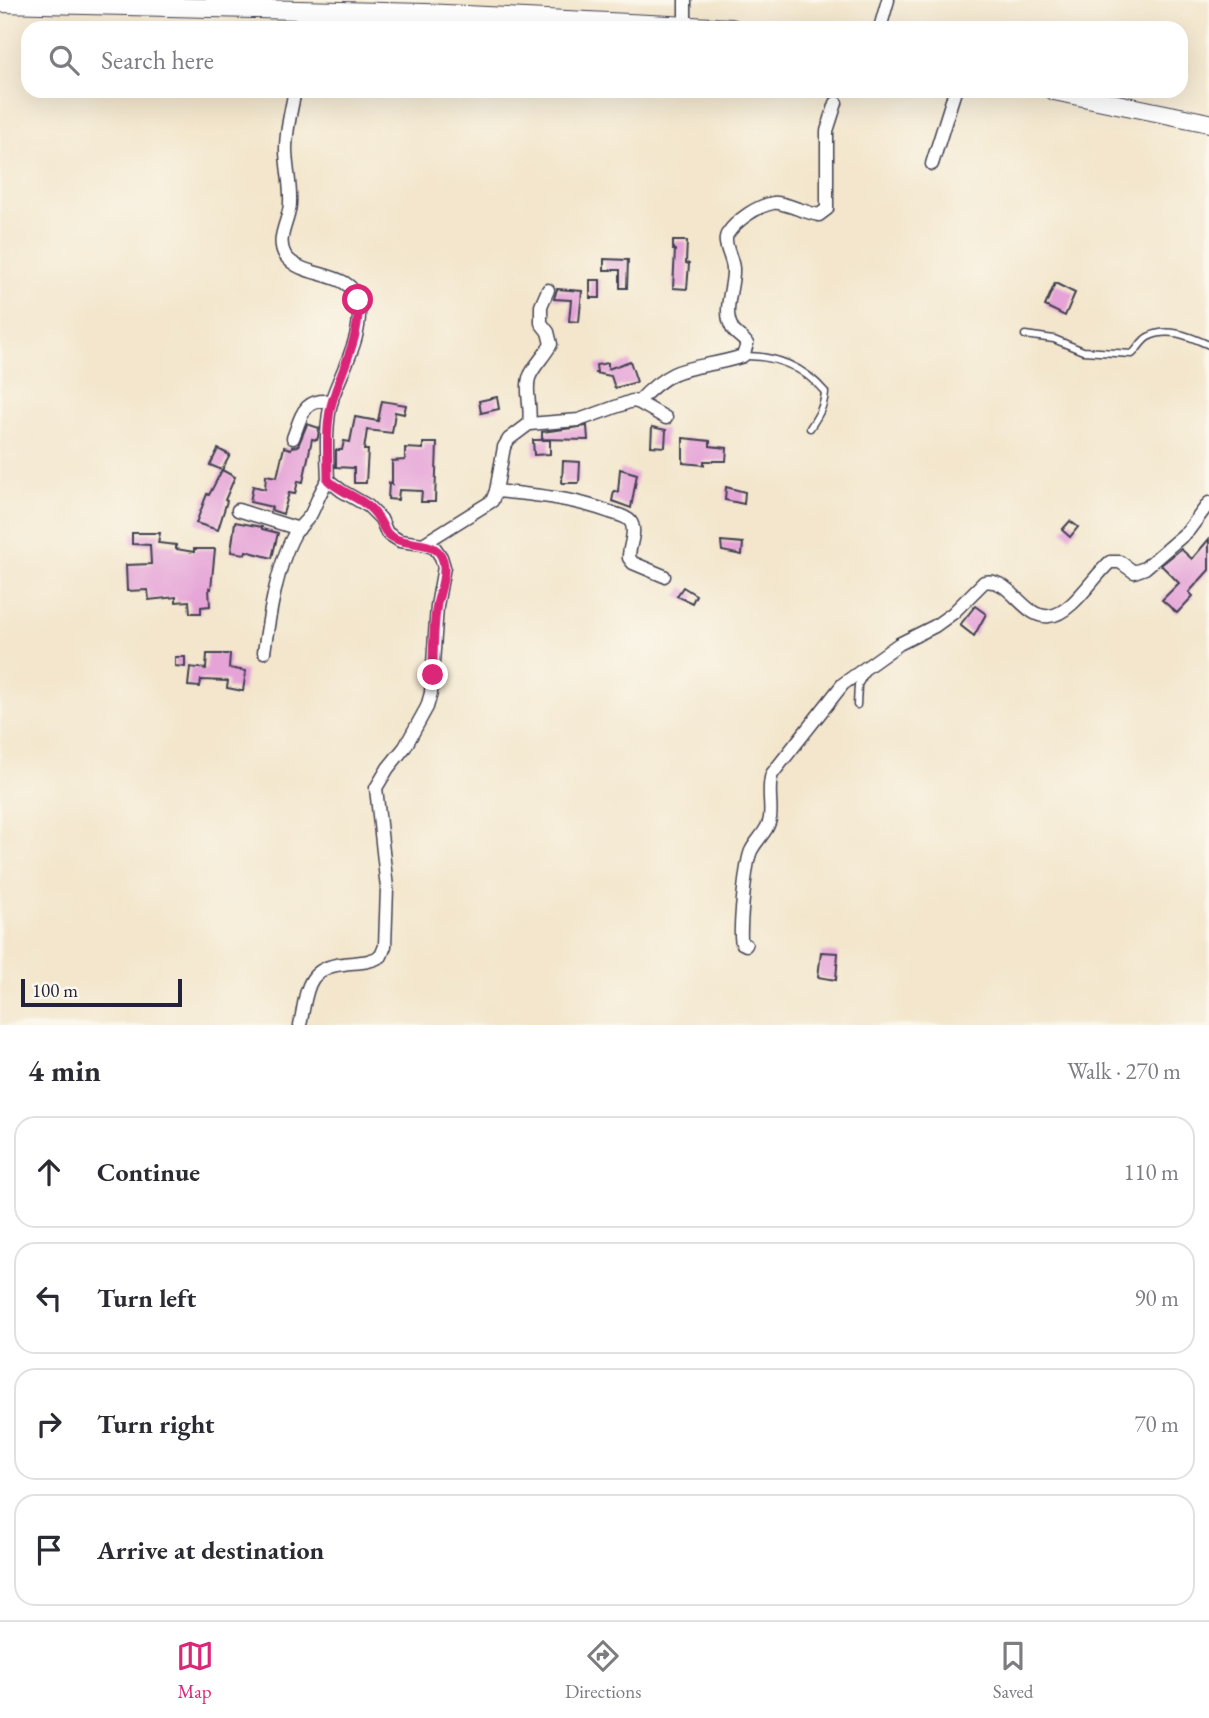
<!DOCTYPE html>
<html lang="en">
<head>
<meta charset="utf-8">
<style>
  body { margin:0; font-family:"EB Garamond",serif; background:#f7f7f7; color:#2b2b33 }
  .scale { position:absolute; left:21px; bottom:18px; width:161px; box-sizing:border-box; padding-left:7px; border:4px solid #22223b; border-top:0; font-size:19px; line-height:24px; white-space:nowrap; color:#22223b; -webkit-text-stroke:5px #fbf7ec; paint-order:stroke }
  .stop { position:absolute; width:21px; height:21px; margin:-16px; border:5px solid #db2777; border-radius:50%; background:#fff }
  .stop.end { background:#db2777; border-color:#fff; box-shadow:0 2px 7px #0008 }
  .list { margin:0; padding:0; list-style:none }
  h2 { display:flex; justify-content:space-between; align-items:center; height:91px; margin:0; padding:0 28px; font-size:30px }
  h2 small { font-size:23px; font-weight:400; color:#7c7c81 }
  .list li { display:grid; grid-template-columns:46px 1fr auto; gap:21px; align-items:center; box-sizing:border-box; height:112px; margin:0 14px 14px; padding:0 14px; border:2px solid #e1e1e2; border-radius:21px }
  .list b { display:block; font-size:26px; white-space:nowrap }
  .list em { font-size:23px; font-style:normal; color:#7c7c81 }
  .icon { flex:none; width:38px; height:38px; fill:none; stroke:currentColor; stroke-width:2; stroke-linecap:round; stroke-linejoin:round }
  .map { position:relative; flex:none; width:1209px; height:1025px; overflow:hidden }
  .search { position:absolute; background:#fff; box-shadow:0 7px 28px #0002; left:21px; right:21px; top:21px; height:77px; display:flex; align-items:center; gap:18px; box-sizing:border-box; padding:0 24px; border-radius:21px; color:#7c7c81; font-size:26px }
  .sheet { height:595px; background:#fff }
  nav { display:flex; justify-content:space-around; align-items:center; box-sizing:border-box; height:98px; border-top:2px solid #e1e1e2; background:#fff; font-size:19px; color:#7c7c81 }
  nav a { display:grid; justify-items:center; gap:4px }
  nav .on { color:#db2777 }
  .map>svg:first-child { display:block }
</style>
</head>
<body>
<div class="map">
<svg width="1209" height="1025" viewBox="0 0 1209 1025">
  <rect width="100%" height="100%" fill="#fbf7ec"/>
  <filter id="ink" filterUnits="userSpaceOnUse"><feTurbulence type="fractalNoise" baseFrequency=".0143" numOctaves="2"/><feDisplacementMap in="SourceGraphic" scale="14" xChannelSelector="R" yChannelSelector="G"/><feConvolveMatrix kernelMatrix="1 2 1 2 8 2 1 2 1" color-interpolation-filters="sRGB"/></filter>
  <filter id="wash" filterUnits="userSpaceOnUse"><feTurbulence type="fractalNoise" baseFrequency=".00686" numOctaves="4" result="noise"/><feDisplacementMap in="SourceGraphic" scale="28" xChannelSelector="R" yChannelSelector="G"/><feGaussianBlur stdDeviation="1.57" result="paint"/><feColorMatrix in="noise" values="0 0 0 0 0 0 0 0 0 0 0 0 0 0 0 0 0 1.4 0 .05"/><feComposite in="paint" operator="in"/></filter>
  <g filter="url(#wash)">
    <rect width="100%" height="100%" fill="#f3e6cc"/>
    <g id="blocks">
      <g fill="#e5a3d7">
        <polygon points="673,241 687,241 686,263 689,264 687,289 673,288 675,250 673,250"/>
        <polygon points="604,259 628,260 627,288 620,288 620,270 604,270"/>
        <rect x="590" y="280" width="10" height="18"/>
        <polygon points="1055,283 1075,293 1065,316 1045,306"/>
        <polygon points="557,289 582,291 579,322 569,321 571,300 554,299"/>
        <polygon points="630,361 637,382 615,388 611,376 595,373 597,373 596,365 608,363 608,369"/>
        <polygon points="497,397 499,409 481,413 479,401"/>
        <polygon points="382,401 406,405 404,414 395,412 392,433 367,430 364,450 368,450 366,483 354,483 354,468 336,467 336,450 342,450 344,441 350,442 355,417 378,421"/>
        <polygon points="307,424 319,428 318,437 317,440 312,439 303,482 298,481 295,494 289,493 283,514 271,510 272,507 250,502 253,486 265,489 266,475 277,477 284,447 291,449 292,447 298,446"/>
        <polygon points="587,426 588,440 542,439 542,432"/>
        <polygon points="652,427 666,430 665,447 651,446"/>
        <polygon points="683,438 710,441 710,446 727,448 726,461 704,461 704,465 683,463"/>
        <polygon points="533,440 550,440 550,454 534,455"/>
        <polygon points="423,443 437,443 435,502 421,502 422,491 399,490 398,500 388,499 389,483 392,484 392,461 405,460 405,448 423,449"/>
        <polygon points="218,449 230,455 222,470 210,465"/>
        <polygon points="563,461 580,462 579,483 562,483"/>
        <polygon points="620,469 637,474 631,508 612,501 614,491 618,492"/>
        <polygon points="222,470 235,477 225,500 227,501 218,530 196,523 207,494 209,495"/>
        <polygon points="726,487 745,492 744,504 725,500"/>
        <polygon points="1070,521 1078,527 1070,537 1062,530"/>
        <polygon points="235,522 262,527 262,529 278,533 272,558 246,551 245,554 231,552"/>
        <polygon points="132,533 160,533 158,543 176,545 176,549 194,552 194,549 215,549 211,589 209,588 210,606 201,607 201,613 190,613 189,601 176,602 176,597 149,600 148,590 127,591 126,565 151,564 150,545 132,544"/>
        <polygon points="1209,539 1209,570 1189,592 1193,596 1177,613 1162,600 1179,583 1161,565 1181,549 1192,559"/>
        <polygon points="721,541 743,543 742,555 722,551"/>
        <polygon points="683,587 696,595 692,603 677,596"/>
        <polygon points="975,606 986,614 974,636 960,625"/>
        <polygon points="207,654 230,654 229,668 246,671 243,691 227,688 228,681 201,680 200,687 188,686 190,667 206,669"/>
        <polygon points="175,657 185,657 185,667 175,666"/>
        <polygon points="821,952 838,953 836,980 818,977"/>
      </g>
    </g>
  </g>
  <g filter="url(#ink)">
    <use href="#blocks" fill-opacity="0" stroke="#413f51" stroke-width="2"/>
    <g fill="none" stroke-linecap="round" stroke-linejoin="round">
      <g stroke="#413f51" stroke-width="9">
        <g id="lane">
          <path d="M 1025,335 L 1054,339 L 1083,351 L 1132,354 C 1138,349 1141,341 1148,337 C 1168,326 1191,337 1209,345"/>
          <path d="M 743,356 C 775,355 804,367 825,392 C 824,407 818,416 810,428"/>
          <polyline points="857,705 858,685 865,673"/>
        </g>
      </g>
      <g stroke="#413f51" stroke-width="15">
        <g id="street">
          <polyline points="685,26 685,0"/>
          <polyline points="312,28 317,11"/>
          <polyline points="880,28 888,0"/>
          <path d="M 295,91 C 291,110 286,130 286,149 C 286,167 291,185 290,203 C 290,220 275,238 285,255 C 301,280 353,269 358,302 C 364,336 342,369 332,399 C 325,424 327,454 328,480 L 342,491 L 368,506 L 381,519 L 387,533 L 400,541 L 423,544 L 435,548 L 441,557 L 444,567 L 437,606 L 431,693 L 427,707 L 405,747 L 388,768 L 376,788 L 387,888 L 385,946 L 381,956 C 369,963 357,962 343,964 C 304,968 307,994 300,1025"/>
          <polyline points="932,164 955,91"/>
          <path d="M 638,402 C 678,359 694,372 743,356 L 747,344 C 743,337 735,335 732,328 C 722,310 734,288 733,269 C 733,258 721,242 728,233 C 737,220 757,206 773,203 C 781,201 806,213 819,215 L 827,209 L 827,131 L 836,103"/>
          <path d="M 529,424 C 532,409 525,391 529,378 C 533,366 545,356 551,344 L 548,332 L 541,323 L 541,306 L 548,290"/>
          <path d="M 293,438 C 302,415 303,398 332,401"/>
          <path d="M 496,491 C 536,495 572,498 610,512 C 615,514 626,516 630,521 C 638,530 628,548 629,558 L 633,563 L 664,576"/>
          <polyline points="238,510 299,529"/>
          <polyline points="423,544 492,501 496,491 504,447 509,439 529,424 579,420 632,401 638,402 666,418"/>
          <path d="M 264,652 C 269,617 277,566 294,535 C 298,527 306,522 311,514 C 317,502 320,491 328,480"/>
          <path d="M 746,945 L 742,943 C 738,935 746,861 751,851 C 756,840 769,830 770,818 C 772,803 767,789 772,774 L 843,684 L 899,644 L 935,626 L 953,613 L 984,582 C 1010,576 1023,619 1049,616 C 1071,615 1094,576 1110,562 L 1120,562 L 1134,572 L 1145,568 L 1188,531 L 1209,503"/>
        </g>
      </g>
      <g stroke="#413f51" stroke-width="20">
        <g id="secondary">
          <polyline points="0,3 425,13 732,28"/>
          <polyline points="1054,91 1209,123"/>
        </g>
      </g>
      <use href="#lane" stroke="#fff" stroke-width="6"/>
      <use href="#street" stroke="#fff" stroke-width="12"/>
      <use href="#secondary" stroke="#fff" stroke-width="18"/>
    </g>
  </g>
  <g fill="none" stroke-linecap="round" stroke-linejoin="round" filter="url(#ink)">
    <path stroke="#db2777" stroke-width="9" d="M 358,300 C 361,336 343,366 333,399 C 325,423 328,454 328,480 C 340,492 357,496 369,507 C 380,516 381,526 387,533 C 404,551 441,534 444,566 C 445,579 440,592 437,604 C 433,627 433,652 433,675"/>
  </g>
</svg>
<div class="scale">100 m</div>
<div class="stop" style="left:358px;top:300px"></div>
<div class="stop end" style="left:433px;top:675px"></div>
<div class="search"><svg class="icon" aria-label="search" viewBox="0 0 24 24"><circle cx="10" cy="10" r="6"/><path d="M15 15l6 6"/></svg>Search here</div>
</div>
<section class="sheet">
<h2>4 min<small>Walk · 270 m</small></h2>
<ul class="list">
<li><svg class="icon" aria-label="ahead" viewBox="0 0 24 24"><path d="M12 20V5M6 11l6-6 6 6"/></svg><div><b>Continue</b></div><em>110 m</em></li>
<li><svg class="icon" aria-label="left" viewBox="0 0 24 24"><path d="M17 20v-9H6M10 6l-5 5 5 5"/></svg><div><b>Turn left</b></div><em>90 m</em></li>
<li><svg class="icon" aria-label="right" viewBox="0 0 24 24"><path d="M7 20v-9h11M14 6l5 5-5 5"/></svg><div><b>Turn right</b></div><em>70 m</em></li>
<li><svg class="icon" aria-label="arrive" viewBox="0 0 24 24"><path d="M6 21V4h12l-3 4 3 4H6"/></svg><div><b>Arrive at destination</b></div></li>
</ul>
</section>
<nav>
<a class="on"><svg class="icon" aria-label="map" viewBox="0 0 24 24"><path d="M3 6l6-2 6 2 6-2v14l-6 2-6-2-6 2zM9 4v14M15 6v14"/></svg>Map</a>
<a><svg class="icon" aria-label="directions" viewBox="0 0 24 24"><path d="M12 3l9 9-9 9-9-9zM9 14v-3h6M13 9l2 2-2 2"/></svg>Directions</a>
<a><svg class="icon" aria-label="saved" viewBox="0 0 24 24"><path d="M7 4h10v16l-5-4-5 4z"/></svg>Saved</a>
</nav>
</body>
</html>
